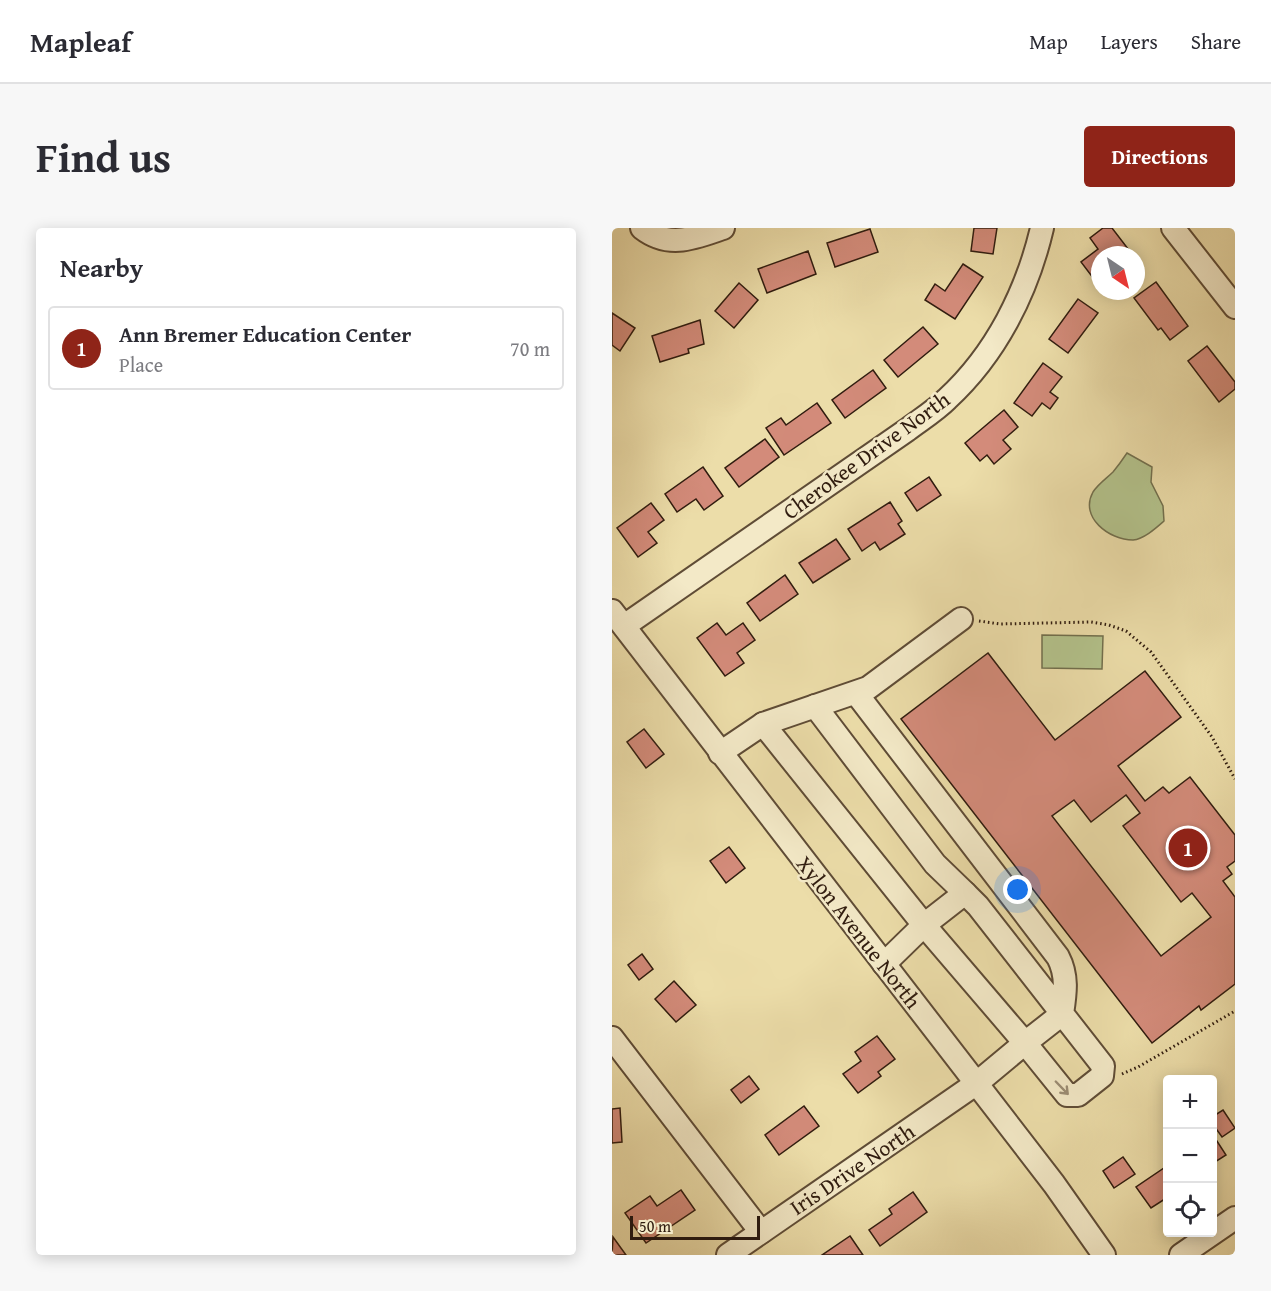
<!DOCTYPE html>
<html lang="en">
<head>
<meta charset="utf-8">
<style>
  body { margin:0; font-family:"Gentium Book Plus",serif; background:#f7f7f7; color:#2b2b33 }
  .controls { position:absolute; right:18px; bottom:18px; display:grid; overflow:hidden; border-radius:6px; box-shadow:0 3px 15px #0003 }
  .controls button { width:54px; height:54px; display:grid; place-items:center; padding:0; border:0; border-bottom:2px solid #e1e1e2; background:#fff; color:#2b2b33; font:30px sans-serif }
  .compass { position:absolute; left:479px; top:18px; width:54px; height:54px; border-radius:50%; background:#fff; box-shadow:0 3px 15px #0003; rotate:145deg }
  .scale { position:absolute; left:18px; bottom:15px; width:130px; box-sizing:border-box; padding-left:6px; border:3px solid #301c0f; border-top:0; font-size:16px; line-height:21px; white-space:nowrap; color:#301c0f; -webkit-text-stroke:4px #f3e9c7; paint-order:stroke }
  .you { position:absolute; left:406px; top:662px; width:21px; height:21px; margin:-15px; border:4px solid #fff; border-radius:50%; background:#1a73e8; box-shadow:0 0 0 9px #1a73e833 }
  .badge { display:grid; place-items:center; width:39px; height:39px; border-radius:50%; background:#8f2418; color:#fff; font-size:20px; font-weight:700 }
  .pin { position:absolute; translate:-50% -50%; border:3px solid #fff; box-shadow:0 2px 6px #0006 }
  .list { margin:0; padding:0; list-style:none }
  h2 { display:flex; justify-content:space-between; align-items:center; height:78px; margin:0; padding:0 24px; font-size:26px }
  h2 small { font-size:20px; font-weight:400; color:#7c7c81 }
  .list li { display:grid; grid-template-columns:39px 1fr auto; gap:18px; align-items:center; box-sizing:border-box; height:84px; margin:0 12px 12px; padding:0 12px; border:2px solid #e1e1e2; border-radius:6px }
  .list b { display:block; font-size:22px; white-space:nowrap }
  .list p { margin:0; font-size:20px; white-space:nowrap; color:#7c7c81 }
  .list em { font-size:20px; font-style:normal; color:#7c7c81 }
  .icon { flex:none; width:33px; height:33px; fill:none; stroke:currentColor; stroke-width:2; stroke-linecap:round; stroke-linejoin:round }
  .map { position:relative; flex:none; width:623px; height:1027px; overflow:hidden; border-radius:6px }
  header { display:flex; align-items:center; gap:36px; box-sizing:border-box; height:84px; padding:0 30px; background:#fff; border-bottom:2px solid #e1e1e2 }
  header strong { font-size:28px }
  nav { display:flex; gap:33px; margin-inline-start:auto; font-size:21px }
  .intro { display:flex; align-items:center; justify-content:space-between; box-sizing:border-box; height:144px; padding:0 36px }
  h1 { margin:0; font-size:42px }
  .button { padding:15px 27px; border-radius:6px; background:#8f2418; color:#fff; font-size:21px; font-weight:700 }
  main { display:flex; gap:36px; padding:0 36px }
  aside { flex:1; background:#fff; border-radius:6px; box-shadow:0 3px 15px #0003 }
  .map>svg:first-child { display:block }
</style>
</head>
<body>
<header>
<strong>Mapleaf</strong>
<nav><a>Map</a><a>Layers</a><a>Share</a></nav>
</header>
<div class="intro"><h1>Find us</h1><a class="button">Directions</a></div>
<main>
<aside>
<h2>Nearby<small></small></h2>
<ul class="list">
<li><span class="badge">1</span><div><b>Ann Bremer Education Center</b><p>Place</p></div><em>70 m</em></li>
</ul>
</aside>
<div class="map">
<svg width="623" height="1027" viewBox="0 0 623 1027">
  <rect width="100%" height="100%" fill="#ecdda9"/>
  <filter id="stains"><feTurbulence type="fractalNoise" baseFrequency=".00333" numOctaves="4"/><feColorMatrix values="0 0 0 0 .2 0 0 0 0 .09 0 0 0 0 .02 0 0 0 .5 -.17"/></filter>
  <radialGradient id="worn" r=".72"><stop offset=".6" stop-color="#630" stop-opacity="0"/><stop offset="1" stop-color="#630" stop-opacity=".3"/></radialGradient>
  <g fill="#b3c28b" stroke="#726f4d" stroke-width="1.5">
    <path d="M 515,225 L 540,239 L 539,254 L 551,278 L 552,293 C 544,300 532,311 521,312 C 497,312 467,289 481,264 C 486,256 495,250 501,244 C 506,238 511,231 515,225 Z"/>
    <polygon points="430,407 491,408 490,441 430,440"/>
  </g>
  <g fill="#d38b7a" stroke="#301c0f" stroke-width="1.5" fill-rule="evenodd">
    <polygon points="362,0 385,0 381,26 359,23"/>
    <polygon points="491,0 500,0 520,26 488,27 488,59 469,34 486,21 478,10"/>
    <polygon points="258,1 266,24 223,39 215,15"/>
    <polygon points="196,23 204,46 155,65 146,41"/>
    <polygon points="351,36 371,49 343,91 313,72 323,56 333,63"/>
    <polygon points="544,54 576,98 558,112 549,100 546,102 522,70"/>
    <polygon points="127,55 146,72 122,100 103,83"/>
    <polygon points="466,71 486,85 456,125 437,111"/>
    <polygon points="0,85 23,100 8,123 0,117"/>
    <polygon points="88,92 92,116 76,121 77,125 48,134 40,108"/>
    <polygon points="311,99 326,116 286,149 272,132"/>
    <polygon points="595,118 623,154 623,161 607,174 576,133"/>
    <polygon points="431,135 450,149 438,164 446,170 438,181 430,175 420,188 402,175"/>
    <polygon points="261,142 274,160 233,190 220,172"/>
    <polygon points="205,175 219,195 172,227 154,200 169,190 174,197"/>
    <polygon points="392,182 406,199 391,212 399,221 382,236 375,227 368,233 353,215"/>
    <polygon points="153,211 167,229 127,259 113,240"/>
    <polygon points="91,239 111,268 92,282 84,271 65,284 53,266"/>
    <polygon points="317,249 329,267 305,283 293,265"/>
    <polygon points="278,274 290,293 286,296 293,306 268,322 263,314 250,323 236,301"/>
    <polygon points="39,275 52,292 36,304 45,315 26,329 5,300"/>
    <polygon points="224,311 238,331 201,355 187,335"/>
    <polygon points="173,347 186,366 148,393 135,375"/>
    <polygon points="105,395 114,407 131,395 143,412 125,425 132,435 113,448 85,410"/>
    <path d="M 376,425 L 443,512 L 533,443 L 569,489 L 506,538 L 533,573 L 551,559 L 557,565 L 578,549 L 623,607 L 623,633 L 615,639 L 620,646 L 611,653 L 623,669 L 623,756 L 589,782 L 587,778 L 540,815 L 289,491 ZM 514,567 L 528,585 L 511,598 L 569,674 L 580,665 L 599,689 L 549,728 L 440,588 L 462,572 L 479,594 Z"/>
    <polygon points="32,501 52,526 34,540 15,514"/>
    <polygon points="117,619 133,640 114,655 98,633"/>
    <polygon points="30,726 41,741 27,752 16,737"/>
    <polygon points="62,753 84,777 64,794 43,771"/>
    <polygon points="265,808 283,831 266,844 269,848 246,865 231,846 249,833 243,824"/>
    <polygon points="137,848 147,861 129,875 119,862"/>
    <polygon points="192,878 207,898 167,927 153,907"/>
    <polygon points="8,880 10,914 0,915 0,881"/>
    <polygon points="611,882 623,900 610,909 600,895 600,889"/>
    <polygon points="601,907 614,927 600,936 600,908"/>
    <polygon points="511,929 523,946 502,960 491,943"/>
    <polygon points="552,940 556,945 556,969 539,980 524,959"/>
    <polygon points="69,962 83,982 34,1015 13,985 38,968 45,978"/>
    <polygon points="301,964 315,984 268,1018 257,1002 280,986 277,981"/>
    <polygon points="238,1008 251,1027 210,1027"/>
    <polygon points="1,1009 14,1027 0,1027"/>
  </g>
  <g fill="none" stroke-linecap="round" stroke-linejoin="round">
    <g stroke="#5f4c36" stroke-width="26">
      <g id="minor">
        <path d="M 30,0 C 57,21 82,10 111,0"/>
        <polyline points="561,0 623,79"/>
        <polyline points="0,383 442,956 492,1027"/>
        <path d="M 12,398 L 295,202 C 308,192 323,183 335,171 C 384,126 415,64 430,0"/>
        <polyline points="203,478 323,636 353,665"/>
        <polyline points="151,496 256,460 349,391"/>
        <polyline points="108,525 151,496 312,697 272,736"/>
        <polyline points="0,810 149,1004"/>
        <path d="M 116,1027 L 365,855 L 413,815 L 312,697 L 353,665 L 366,678 L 491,838 L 490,848 L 466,867 L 455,867 L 413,815 L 450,786 C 453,766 456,748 446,729 L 244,465"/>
        <polyline points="569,1027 623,990"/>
      </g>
    </g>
    <g stroke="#301c0f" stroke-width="3" stroke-dasharray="1.5 3" stroke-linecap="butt">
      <polyline points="367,393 388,396 479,394 497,397 514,403 539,424 600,509 623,551"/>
      <polyline points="510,846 526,839 623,783"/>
    </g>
    <use href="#minor" stroke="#f3e9c7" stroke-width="22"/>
  </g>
  <defs><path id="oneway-shaft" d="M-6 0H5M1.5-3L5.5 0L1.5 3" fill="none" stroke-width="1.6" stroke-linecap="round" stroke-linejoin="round" transform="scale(1.5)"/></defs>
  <use stroke="#9b8d74" href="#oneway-shaft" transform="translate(450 860) rotate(46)"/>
  <g text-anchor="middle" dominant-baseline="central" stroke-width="5" stroke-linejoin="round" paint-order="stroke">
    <g font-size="22" fill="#301c0f" stroke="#f3e9c7">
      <text transform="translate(254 227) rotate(-36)">Cherokee Drive North</text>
      <text transform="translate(247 704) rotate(52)">Xylon Avenue North</text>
      <text transform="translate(240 941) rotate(-34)">Iris Drive North</text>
    </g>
  </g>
  <rect width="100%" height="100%" filter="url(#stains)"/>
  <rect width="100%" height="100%" fill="url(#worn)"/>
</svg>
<div class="controls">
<button>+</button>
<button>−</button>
<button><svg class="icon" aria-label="locate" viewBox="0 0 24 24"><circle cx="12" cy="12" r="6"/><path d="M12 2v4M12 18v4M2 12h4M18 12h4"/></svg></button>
</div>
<svg class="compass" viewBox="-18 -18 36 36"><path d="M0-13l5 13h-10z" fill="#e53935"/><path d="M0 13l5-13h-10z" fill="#7c7c81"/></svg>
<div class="scale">50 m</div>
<div class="you"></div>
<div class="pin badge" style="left:576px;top:620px">1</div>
</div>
</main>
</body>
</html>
